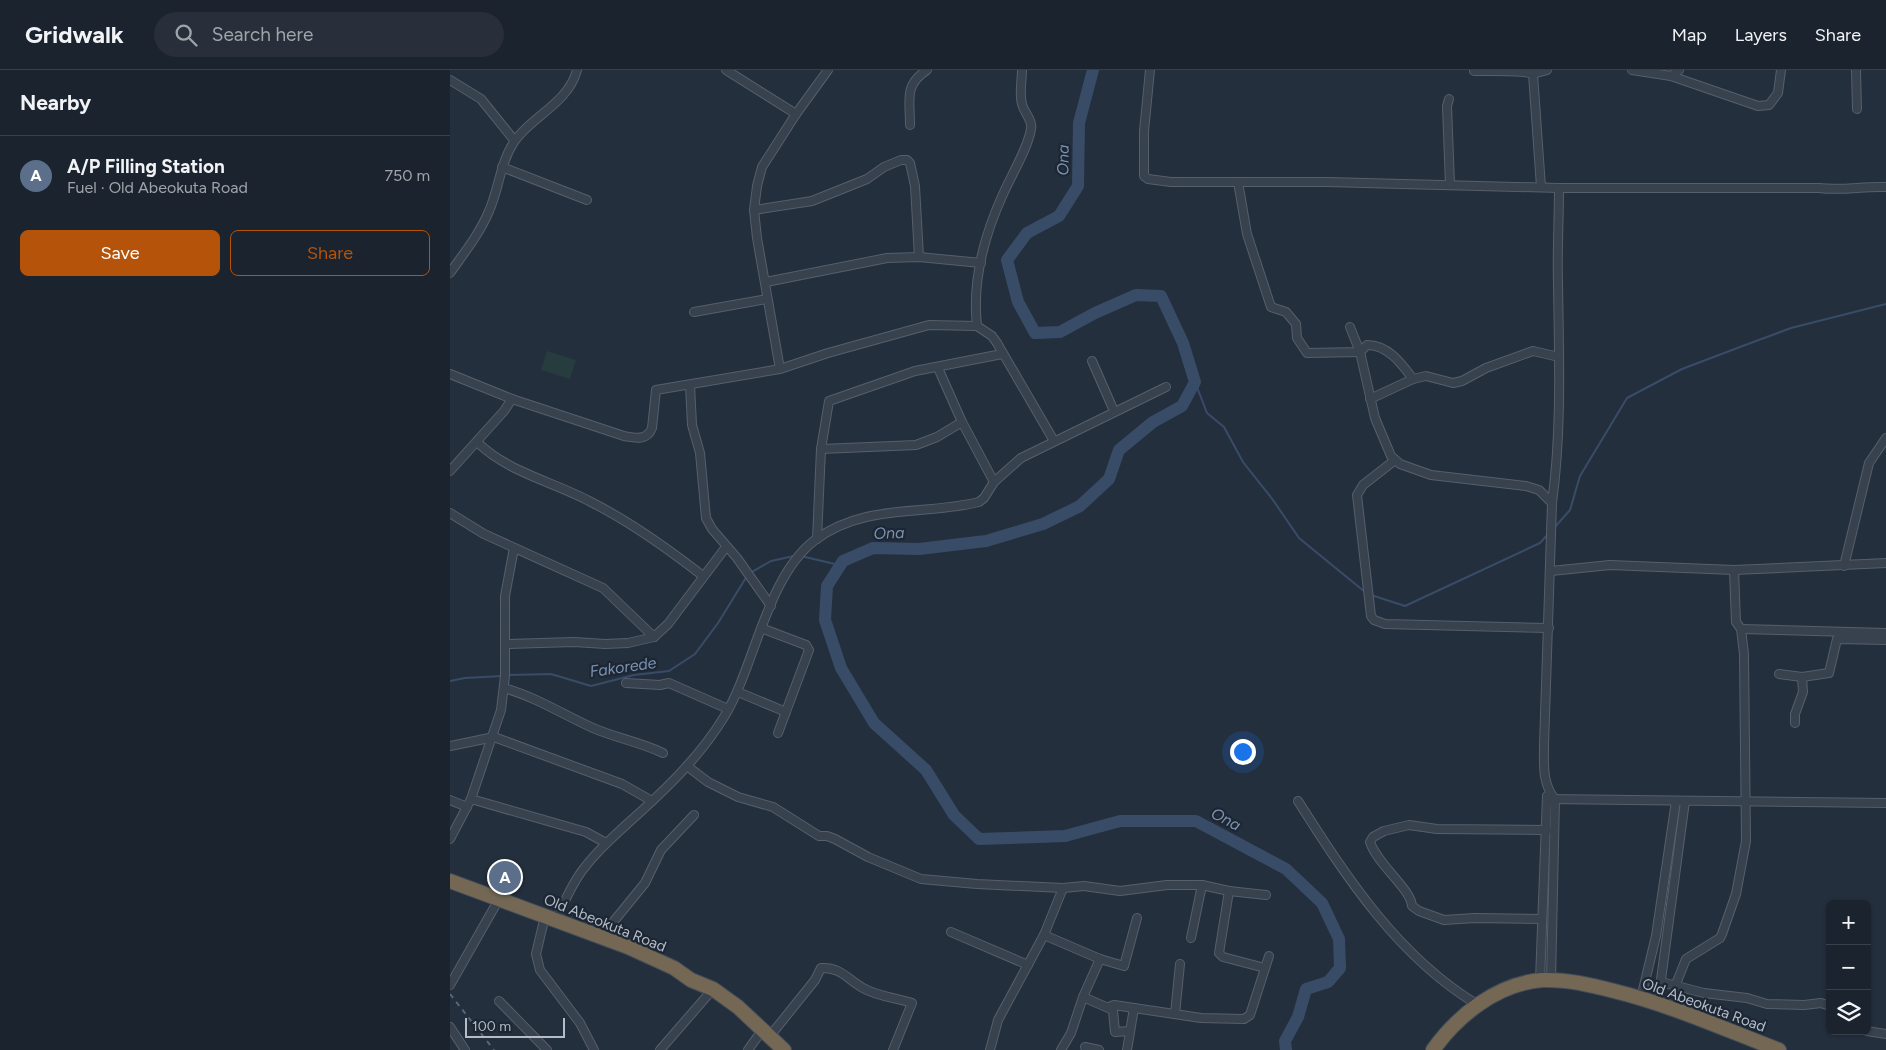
<!DOCTYPE html>
<html lang="en">
<head>
<meta charset="utf-8">
<style>
  body { margin:0; font-family:Figtree,sans-serif; background:#282f3a; color:#f1f3f6 }
  .controls { position:absolute; right:15px; bottom:15px; display:grid; overflow:hidden; border-radius:8px; box-shadow:0 1px 4px #0004 }
  .controls button { width:45px; height:45px; display:grid; place-items:center; padding:0; border:0; border-bottom:1px solid #39404a; background:#1b232e; color:#f1f3f6; font:25px sans-serif }
  .scale { position:absolute; left:15px; bottom:12px; width:100px; box-sizing:border-box; padding-left:5px; border:2px solid #b4bcc9; border-top:0; font-size:14px; line-height:18px; white-space:nowrap; color:#b4bcc9; -webkit-text-stroke:4px #1d2633; paint-order:stroke }
  .you { position:absolute; left:792px; top:681px; width:18px; height:18px; margin:-12px; border:4px solid #fff; border-radius:50%; background:#1a73e8; box-shadow:0 0 0 8px #1a73e833 }
  .badge { display:grid; place-items:center; width:32px; height:32px; border-radius:50%; background:#b45309; color:#fff; font-size:16px; font-weight:700 }
  .pin { position:absolute; translate:-50% -50%; border:2px solid #fff; box-shadow:0 1px 5px #0006 }
  .list { margin:0; padding:0; list-style:none }
  h2 { display:flex; justify-content:space-between; align-items:center; height:65px; margin:0; padding:0 20px; font-size:21px }
  h2 small { font-size:16px; font-weight:400; color:#a0a4aa }
  .list li { display:grid; grid-template-columns:32px 1fr auto; gap:15px; align-items:center; box-sizing:border-box; height:80px; padding:0 20px; border-top:1px solid #39404a }
  .list b { display:block; font-size:19px; white-space:nowrap }
  .list p { margin:0; font-size:16px; white-space:nowrap; color:#a0a4aa }
  .list em { font-size:16px; font-style:normal; color:#a0a4aa }
  .actions { display:flex; gap:10px; padding:15px 20px }
  .actions a { flex:1; padding:11px 0; border:1px solid #b45309; border-radius:8px; text-align:center; font-size:18px; color:#b45309 }
  .actions .main { background:#b45309; color:#fff }
  .icon { flex:none; width:28px; height:28px; fill:none; stroke:currentColor; stroke-width:2; stroke-linecap:round; stroke-linejoin:round }
  .map { position:relative; flex:none; width:1436px; height:980px; overflow:hidden }
  header { display:flex; align-items:center; gap:30px; box-sizing:border-box; height:70px; padding:0 25px; background:#1b232e; border-bottom:1px solid #39404a }
  header strong { font-size:24px }
  nav { display:flex; gap:28px; margin-inline-start:auto; font-size:18px }
  .search { width:350px; height:45px; background:#282f3a; display:flex; align-items:center; gap:12px; box-sizing:border-box; padding:0 18px; border-radius:28px; color:#a0a4aa; font-size:19px }
  main { display:flex }
  aside { flex:1; background:#1b232e }
  .map>svg:first-child { display:block }
</style>
</head>
<body>
<header>
<strong>Gridwalk</strong>
<div class="search"><svg class="icon" aria-label="search" viewBox="0 0 24 24"><circle cx="10" cy="10" r="6"/><path d="M15 15l6 6"/></svg>Search here</div>
<nav><a>Map</a><a>Layers</a><a>Share</a></nav>
</header>
<main>
<aside>
<h2>Nearby<small></small></h2>
<ul class="list">
<li><span class="badge" style="background:#5c6f8a">A</span><div><b>A/P Filling Station</b><p>Fuel · Old Abeokuta Road</p></div><em>750 m</em></li>
</ul>
<div class="actions"><a class="main">Save</a><a>Share</a></div>
</aside>
<div class="map">
<svg width="1436" height="980" viewBox="0 0 1436 980">
  <rect width="100%" height="100%" fill="#242f3e"/>
  <polygon fill="#263c3f" points="97,281 126,290 120,309 91,300"/>
  <g fill="none" stroke-linecap="round" stroke-linejoin="round">
    <g stroke="#394c67" stroke-width="2">
      <polyline points="745,312 757,343 774,357 793,392 823,430 849,468 915,522"/>
      <polyline points="1104,458 1120,440 1130,406 1177,328 1232,299 1290,277 1341,258 1436,234"/>
      <polyline points="351,486 389,495"/>
      <polyline points="300,503 321,491 344,486"/>
      <polyline points="921,525 955,536 1090,473 1099,463"/>
      <polyline points="57,605 101,604 141,616 184,605 219,601 245,584 268,553 297,506"/>
      <polyline points="0,611 15,608 52,606"/>
    </g>
    <polyline stroke="#394c67" stroke-width="12" points="643,0 629,53 628,116 609,146 577,163 557,190 568,232 585,263 610,262 645,243 686,225 711,226 733,273 745,312 732,336 703,352 669,380 659,409 630,436 593,454 536,471 469,479 423,478 393,491 377,516 375,550 391,598 424,653 476,700 504,745 529,769 615,766 670,751 746,751 836,799 872,833 889,869 890,898 878,912 856,919 848,947 835,971 836,980"/>
    <g stroke="#565f6c" stroke-width="10">
      <g id="street">
        <polyline points="276,0 346,44"/>
        <path d="M 700,0 L 694,61 L 694,106 L 698,109 L 721,112 L 877,112 L 1109,118 L 1369,118 C 1392,121 1413,116 1436,117"/>
        <polyline points="1182,0 1221,6 1308,36 1319,35 1328,23 1331,0"/>
        <polyline points="1406,0 1407,39"/>
        <path d="M 1024,1 C 1037,1 1074,0 1083,4 L 1097,0"/>
        <polyline points="1083,4 1091,117"/>
        <polyline points="1221,6 1229,0"/>
        <polyline points="0,10 31,29 64,70"/>
        <polyline points="999,29 997,36 1000,115"/>
        <path d="M 460,55 C 460,29 454,15 477,0"/>
        <polyline points="52,97 137,130"/>
        <path d="M 788,112 L 797,164 L 821,237 L 836,242 L 846,254 L 847,268 L 857,283 L 910,282 L 917,275 C 938,275 951,293 963,309"/>
        <polyline points="304,140 362,131 417,109 434,97 451,90 457,90 460,93 465,116 469,187"/>
        <path d="M 0,203 C 14,183 30,163 39,141 C 49,119 50,93 64,72 C 80,47 118,34 127,0"/>
        <polyline points="316,212 437,188 469,187 531,193"/>
        <polyline points="244,242 317,229"/>
        <path d="M 527,256 C 522,211 535,163 554,122 C 562,104 578,78 581,59 C 583,50 574,43 572,34 C 569,24 572,11 572,0"/>
        <polyline points="900,257 910,282 925,348 941,386 950,394 981,405 1076,416 1089,420 1102,433"/>
        <polyline points="642,291 664,341"/>
        <polyline points="488,298 512,352 544,412"/>
        <polyline points="330,299 307,168 304,140 307,116 312,97 346,44 378,0"/>
        <path d="M 0,304 L 62,329 L 174,366 C 185,368 197,371 202,358 L 206,320 L 330,299 L 378,283 L 479,255 L 527,256 L 542,266 L 547,273 L 604,371"/>
        <polyline points="240,315 242,355 250,383 256,448 262,459 287,488 321,536"/>
        <polyline points="920,329 963,309 976,306 1003,313 1012,311 1036,298 1083,281 1109,287"/>
        <path d="M 27,372 C 59,403 102,411 141,432 C 181,452 217,478 253,506"/>
        <polyline points="371,379 466,375 487,367 512,352"/>
        <polyline points="945,390 913,415 907,425 921,546 924,550 935,554 1099,558"/>
        <polyline points="0,401 54,341 62,329"/>
        <polyline points="0,443 34,464 153,518 204,567"/>
        <polyline points="367,469 371,379 379,331 465,301 552,284"/>
        <polyline points="1394,496 1419,393 1436,368"/>
        <polyline points="1101,501 1160,495 1284,500 1436,493"/>
        <polyline points="311,558 356,575 359,580 328,663"/>
        <polyline points="1291,559 1436,563"/>
        <polyline points="55,574 124,572 155,574 178,573 204,567 218,554 276,477"/>
        <polyline points="1329,604 1352,607 1379,603 1387,569 1436,570"/>
        <polyline points="176,613 210,615 219,613 278,639"/>
        <path d="M 54,618 C 86,627 114,645 143,658 C 166,668 190,672 213,683"/>
        <polyline points="288,622 336,642"/>
        <polyline points="1345,653 1345,644 1353,622 1352,607"/>
        <polyline points="0,676 44,667 172,714 202,731"/>
        <polyline points="237,696 258,712 288,727 323,737 369,766 377,766 385,769 418,787 471,809 527,814 613,818 634,816 670,821 717,815 752,815 779,821 816,825"/>
        <polyline points="21,729 136,762 156,773"/>
        <polyline points="1097,729 1436,733"/>
        <polyline points="0,730 17,737"/>
        <path d="M 848,731 C 897,808 948,887 1028,935"/>
        <polyline points="0,769 21,729 51,640 55,606 55,526 64,478"/>
        <polyline points="779,821 769,883 773,887 815,898"/>
        <polyline points="95,846 86,884 90,900 130,953 144,980"/>
        <path d="M 1092,849 L 1025,848 L 994,850 L 969,841 L 962,836 C 961,819 927,794 920,772 L 923,767 L 934,761 L 959,755 L 987,759 L 1097,760"/>
        <path d="M 105,850 C 115,833 122,812 135,797 C 147,781 162,768 177,754 C 213,722 249,688 274,647 C 305,597 316,507 365,470 C 415,433 472,446 529,432 L 534,428 L 544,412 L 571,388 L 716,317"/>
        <polyline points="501,862 578,895"/>
        <polyline points="594,865 650,889 674,896 687,848"/>
        <polyline points="154,868 164,851 195,813 211,780 244,745"/>
        <polyline points="741,868 752,815"/>
        <polyline points="1090,910 1097,726"/>
        <path d="M 1101,911 L 1105,729 C 1092,714 1094,694 1094,675 L 1102,433 C 1112,360 1109,286 1108,213 C 1107,181 1109,150 1109,118"/>
        <polyline points="1211,912 1254,923 1297,928 1317,934 1354,935 1371,933 1380,936"/>
        <polyline points="1226,914 1236,889 1270,868 1272,864 1286,824 1296,771 1294,584 1291,559 1286,552 1284,500"/>
        <polyline points="0,915 49,829"/>
        <polyline points="633,927 663,940 665,962 679,961"/>
        <polyline points="1191,928 1206,866 1226,731"/>
        <polyline points="49,931 97,980"/>
        <polyline points="1208,932 1235,731"/>
        <polyline points="659,937 664,935 684,938"/>
        <polyline points="725,944 730,894"/>
        <polyline points="0,957 15,980"/>
        <polyline points="1417,961 1436,964"/>
        <path d="M 320,966 L 365,910 L 371,898 C 391,897 397,909 413,918 C 426,926 447,928 462,933 L 443,980"/>
        <polyline points="635,977 649,980"/>
        <polyline points="210,980 263,919"/>
        <polyline points="298,980 313,959"/>
        <polyline points="540,980 548,950 594,865 613,818"/>
        <polyline points="611,980 621,963 633,927 650,889"/>
        <polyline points="677,980 684,938 751,948 794,949 800,945 819,886"/>
      </g>
    </g>
    <g stroke="#434c59" stroke-width="16">
      <g id="highway">
        <polyline points="0,811 178,877 224,898 241,910 263,919 288,937 334,980"/>
        <path d="M 983,980 C 1008,945 1047,914 1092,910 C 1116,909 1141,915 1164,921 C 1221,935 1274,959 1329,980"/>
      </g>
    </g>
    <use href="#street" stroke="#38414e" stroke-width="8"/>
    <use href="#highway" stroke="#746855" stroke-width="14"/>
    <polyline stroke="#5a6575" stroke-width="2" stroke-dasharray="5 5" stroke-linecap="butt" points="0,924 44,980"/>
  </g>
  <g text-anchor="middle" dominant-baseline="central" stroke-width="4.5" stroke-linejoin="round" paint-order="stroke">
    <g font-size="15" fill="#b4bcc9" stroke="#1d2633">
      <text transform="translate(155 853) rotate(22)">Old Abeokuta Road</text>
      <text transform="translate(1254 935) rotate(20)">Old Abeokuta Road</text>
    </g>
    <g font-size="16" font-style="italic" fill="#7c92b1" stroke="#1d2633">
      <text transform="translate(613 90) rotate(-89)">Ona</text>
      <text transform="translate(439 463) rotate(-2)">Ona</text>
      <text transform="translate(173 597) rotate(-8)">Fakorede</text>
      <text transform="translate(776 749) rotate(28)">Ona</text>
    </g>
  </g>
</svg>
<div class="controls">
<button>+</button>
<button>−</button>
<button><svg class="icon" aria-label="layers" viewBox="0 0 24 24"><path d="M12 4l9 5-9 5-9-5zM3 14l9 5 9-5"/></svg></button>
</div>
<div class="scale">100 m</div>
<div class="you"></div>
<div class="pin badge" style="left:55px;top:807px;background:#5c6f8a">A</div>
</div>
</main>
</body>
</html>
